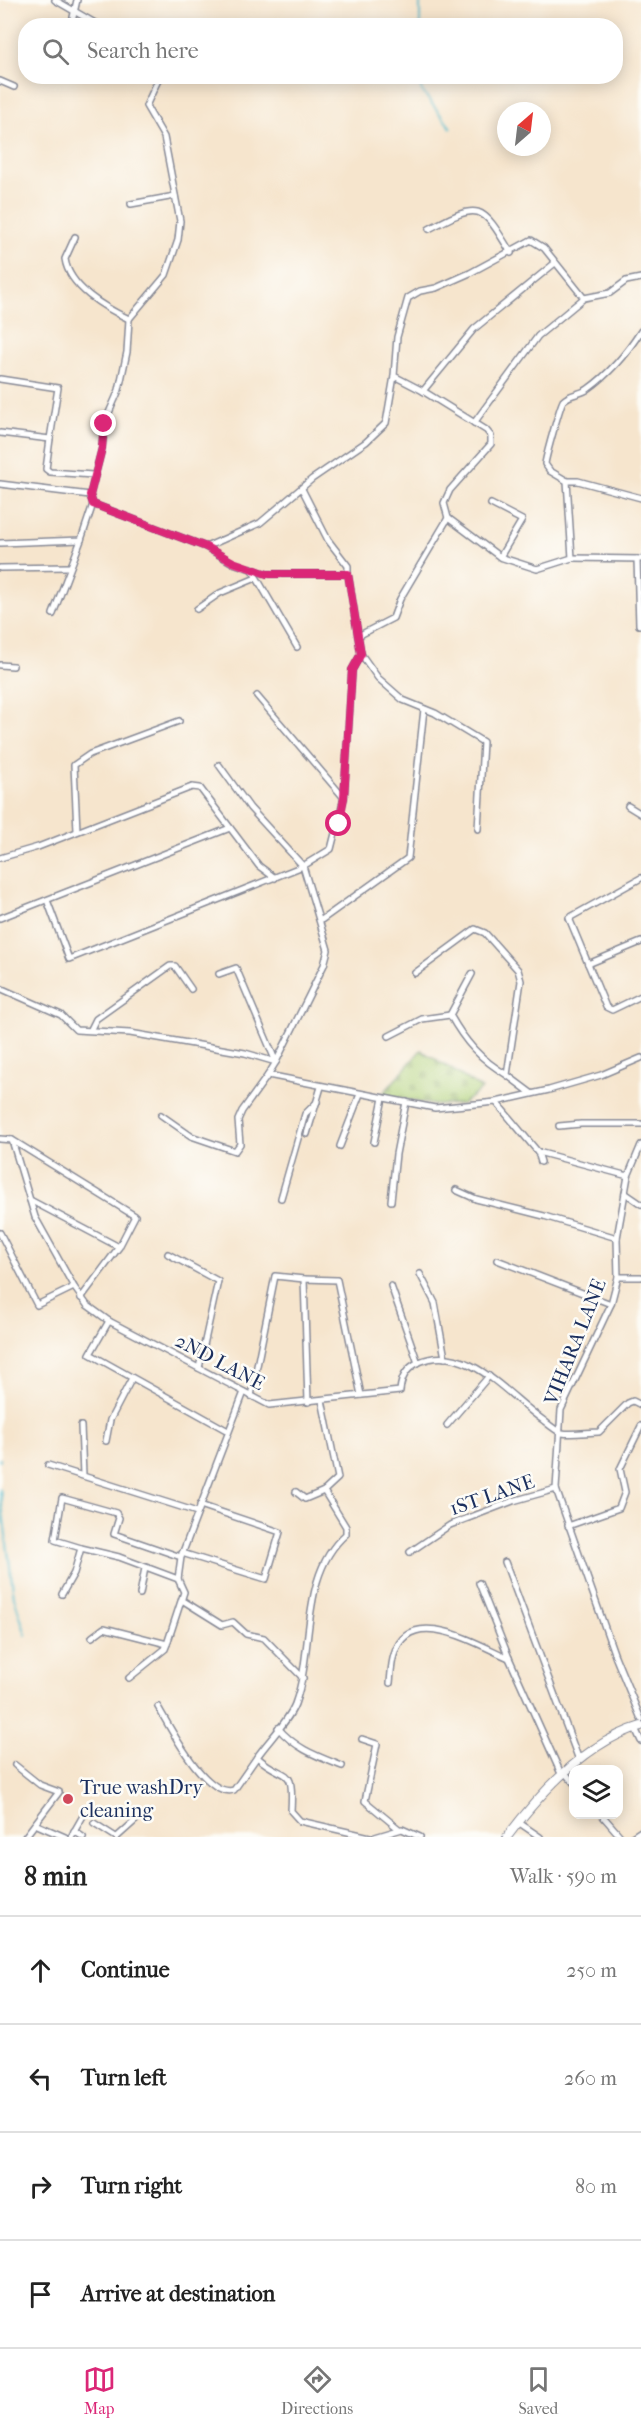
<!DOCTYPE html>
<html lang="en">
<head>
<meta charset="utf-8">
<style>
  body { margin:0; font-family:"IM FELL French Canon",serif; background:#f2f2f2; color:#222 }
  .controls { position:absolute; right:18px; bottom:18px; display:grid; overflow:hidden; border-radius:12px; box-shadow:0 3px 15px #0003 }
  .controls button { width:54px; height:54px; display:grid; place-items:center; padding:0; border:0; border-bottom:2px solid #e0e0e0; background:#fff; color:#222; font:30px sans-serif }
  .compass { position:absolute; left:497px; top:102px; width:54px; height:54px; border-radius:50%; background:#fff; box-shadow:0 3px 15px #0003; rotate:28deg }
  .stop { position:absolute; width:18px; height:18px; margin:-14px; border:4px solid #db2777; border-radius:50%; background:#fff }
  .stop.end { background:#db2777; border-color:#fff; box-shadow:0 2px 6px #0008 }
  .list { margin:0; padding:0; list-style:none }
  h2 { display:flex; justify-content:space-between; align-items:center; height:78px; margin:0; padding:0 24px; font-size:26px }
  h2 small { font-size:20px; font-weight:400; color:#767676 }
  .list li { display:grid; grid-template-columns:39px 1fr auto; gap:18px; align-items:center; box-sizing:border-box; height:108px; padding:0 24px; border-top:2px solid #e0e0e0 }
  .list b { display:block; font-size:22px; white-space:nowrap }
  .list em { font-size:20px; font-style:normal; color:#767676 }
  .icon { flex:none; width:33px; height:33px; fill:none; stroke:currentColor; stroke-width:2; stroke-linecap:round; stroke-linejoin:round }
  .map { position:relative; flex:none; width:641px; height:1837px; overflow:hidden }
  .search { position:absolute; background:#fff; box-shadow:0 3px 15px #0003; left:18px; right:18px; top:18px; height:66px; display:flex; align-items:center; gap:15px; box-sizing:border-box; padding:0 21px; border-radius:24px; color:#767676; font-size:22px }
  .sheet { height:510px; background:#fff }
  nav { display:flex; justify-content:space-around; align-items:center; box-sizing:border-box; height:84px; border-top:2px solid #e0e0e0; background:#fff; font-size:16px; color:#767676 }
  nav a { display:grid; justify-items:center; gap:3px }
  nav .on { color:#db2777 }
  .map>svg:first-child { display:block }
</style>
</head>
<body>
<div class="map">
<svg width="641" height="1837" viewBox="0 0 641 1837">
  <defs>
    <pattern id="cemetery-stones" width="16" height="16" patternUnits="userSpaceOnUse" patternTransform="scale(1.5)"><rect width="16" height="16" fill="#afd078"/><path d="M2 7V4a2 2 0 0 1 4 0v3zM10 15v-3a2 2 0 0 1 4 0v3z" fill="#96b36a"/></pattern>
  </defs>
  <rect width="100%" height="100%" fill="#fdfcf7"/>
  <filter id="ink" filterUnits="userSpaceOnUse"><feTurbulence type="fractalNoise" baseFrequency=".0167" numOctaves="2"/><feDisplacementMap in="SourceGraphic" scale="12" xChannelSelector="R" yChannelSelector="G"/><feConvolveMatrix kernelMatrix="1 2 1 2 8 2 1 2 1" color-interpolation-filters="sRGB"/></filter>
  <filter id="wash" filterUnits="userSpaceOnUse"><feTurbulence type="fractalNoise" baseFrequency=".008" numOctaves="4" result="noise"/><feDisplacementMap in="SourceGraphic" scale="24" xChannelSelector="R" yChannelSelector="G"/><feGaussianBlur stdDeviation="1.35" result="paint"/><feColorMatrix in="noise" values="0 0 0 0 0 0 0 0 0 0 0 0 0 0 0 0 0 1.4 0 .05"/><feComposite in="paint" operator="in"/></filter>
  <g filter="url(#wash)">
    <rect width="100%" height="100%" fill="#f6e5cd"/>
    <polygon fill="url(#cemetery-stones)" stroke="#65806b" stroke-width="1.5" points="421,1050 482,1089 462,1104 435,1105 382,1095"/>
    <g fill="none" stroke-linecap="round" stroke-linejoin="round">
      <g stroke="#4eb9cb" stroke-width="2">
        <polyline points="420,0 420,26"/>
        <polyline points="417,76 422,91 451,128"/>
        <polyline points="0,1459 0,1461"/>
        <polyline points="0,1489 14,1597 26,1635"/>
      </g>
    </g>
  </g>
  <g filter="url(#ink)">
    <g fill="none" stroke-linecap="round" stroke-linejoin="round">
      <g stroke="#888a96" stroke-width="8">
        <g id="street">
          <polyline points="55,0 100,26"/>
          <polyline points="71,26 77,0"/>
          <polyline points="54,77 54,76"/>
          <polyline points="0,81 14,87"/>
          <polyline points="131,204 175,196"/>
          <path d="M 429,229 C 480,202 481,203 511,253"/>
          <path d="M 75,237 L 65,259 C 69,287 105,308 129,319"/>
          <polyline points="555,263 474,329 423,391 394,376 397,337 408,298 420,291 436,288 470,273 531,240 544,248 584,298"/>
          <polyline points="129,319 166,275 178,240 180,221 164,137 146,106 159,78 156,76"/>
          <polyline points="0,379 58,388 50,439 0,433"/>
          <polyline points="423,391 486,430 491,436 491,444 450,490 444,503 448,518"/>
          <polyline points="474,423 538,336 584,298 610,293 626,281 641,278"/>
          <polyline points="50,439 46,469 50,472 93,475"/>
          <polyline points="567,481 578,481 641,498"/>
          <polyline points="0,484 90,495"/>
          <polyline points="302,489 328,540 348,566 348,574"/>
          <polyline points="93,504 206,547 260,523 312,479 366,442 386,423 394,376"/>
          <polyline points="491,504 522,520 500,557"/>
          <polyline points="0,543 81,540 93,504 90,495 102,448 104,424 119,390 127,352 129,319"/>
          <polyline points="206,547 233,563 267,574 348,574 361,654 378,678 403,700 435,713 483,742 478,829"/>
          <polyline points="572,558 641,559"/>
          <polyline points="637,559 639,625"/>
          <polyline points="0,568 69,567"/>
          <polyline points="251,568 297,647"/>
          <polyline points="197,609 220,593 256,578"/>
          <polyline points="53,614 81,540"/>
          <path d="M 358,636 L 393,618 L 400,599 L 448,518 L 500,557 L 537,569 L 572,558 L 567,481 L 550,471 L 545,464 C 546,456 560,406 563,401 C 570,393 580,395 588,389 C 609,374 627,353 641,331"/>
          <polyline points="0,665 13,666"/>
          <polyline points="257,696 344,798"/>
          <polyline points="628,806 641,814"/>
          <polyline points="77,831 74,765 90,754 179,721"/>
          <polyline points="0,858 38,847 192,787 200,788 259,866 275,878"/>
          <polyline points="641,878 569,918 606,1007 612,1010 641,996"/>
          <polyline points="47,900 69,959 303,866 331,849 344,798 352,670 361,654"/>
          <polyline points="0,918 230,828"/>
          <polyline points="320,921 408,858 424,709"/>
          <polyline points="588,964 641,942"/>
          <polyline points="415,973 475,929 485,933 518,970 521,981 507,1075 531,1093"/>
          <polyline points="219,974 236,968 276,1062 324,965 328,950 303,866 250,808 219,765"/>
          <path d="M 472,974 L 450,1015 C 465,1042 480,1059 507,1075"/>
          <polyline points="0,988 61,1015 76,1030 130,1033 245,1053 276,1062 268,1075 435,1108 496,1102 549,1090 601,1075 641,1058"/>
          <polyline points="91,1029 96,1019 170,966 175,966 191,989"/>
          <polyline points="389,1036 422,1019 450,1015"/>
          <polyline points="496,1102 538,1152 541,1162"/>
          <polyline points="161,1115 191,1136 235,1151 240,1144 238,1120 242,1111 268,1075"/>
          <polyline points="559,1126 581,1124 641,1124"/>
          <polyline points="307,1134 321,1087"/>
          <polyline points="0,1139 12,1140 135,1216 119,1247 81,1298"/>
          <path d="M 12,1140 L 35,1217 L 74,1287 L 87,1305 L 109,1321 L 269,1405 L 400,1391 C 401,1378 406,1368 419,1362 C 467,1341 508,1396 543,1420 C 548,1424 556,1431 562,1433 C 573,1435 588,1432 599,1432 L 628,1403 L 633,1401 L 641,1405"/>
          <polyline points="374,1142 383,1098"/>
          <polyline points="641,1145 628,1176 617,1238 618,1277 611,1304 561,1410 556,1489 615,1656 641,1719"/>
          <polyline points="340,1146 360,1094"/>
          <polyline points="538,1152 628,1176"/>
          <polyline points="456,1190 476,1199 544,1216 617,1238"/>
          <polyline points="625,1193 641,1204"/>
          <polyline points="281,1198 305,1114 317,1102"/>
          <polyline points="30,1200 119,1247"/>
          <polyline points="391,1201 396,1154 406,1102"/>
          <polyline points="0,1233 37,1305 74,1287"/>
          <polyline points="168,1254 218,1281 199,1368"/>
          <polyline points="497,1260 611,1304"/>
          <polyline points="420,1274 435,1303 445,1358"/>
          <polyline points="618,1277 641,1277"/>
          <polyline points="391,1286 418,1363"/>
          <polyline points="109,1321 90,1354 228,1431"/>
          <polyline points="251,1396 275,1276 304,1279"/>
          <polyline points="308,1402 304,1279 337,1280 361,1395"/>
          <polyline points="447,1425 489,1376"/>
          <polyline points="81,1426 83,1475"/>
          <polyline points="106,1441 110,1420 132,1378"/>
          <polyline points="48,1465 197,1512"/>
          <path d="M 324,1491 L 346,1527 L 346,1534 C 299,1575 315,1650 295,1704 C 288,1722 268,1741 257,1757 C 286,1783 294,1762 291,1811 L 300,1821 L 370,1837"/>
          <polyline points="296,1492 305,1499 324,1491 338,1478 322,1400"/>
          <polyline points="568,1526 619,1508 625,1492 620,1469 641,1426"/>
          <polyline points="81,1548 55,1540 62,1498 116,1513 119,1518 114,1534 181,1557"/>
          <polyline points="410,1552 450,1525 513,1501 556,1489"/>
          <polyline points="182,1553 266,1579 280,1532 200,1505"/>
          <polyline points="505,1562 579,1760"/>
          <polyline points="479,1583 509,1658 562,1776"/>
          <polyline points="62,1594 74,1573 81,1548 119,1557 178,1579"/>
          <polyline points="140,1594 145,1568"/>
          <polyline points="182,1600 222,1625 233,1622 246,1634 264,1638 303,1678"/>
          <polyline points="92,1637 104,1628 167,1644 184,1592 178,1579 181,1557 244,1392"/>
          <polyline points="129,1678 165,1649 167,1644"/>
          <path d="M 390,1683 C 391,1674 391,1664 394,1655 C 409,1602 478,1645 509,1658"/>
          <path d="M 158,1707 C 170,1727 205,1798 234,1790 L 257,1757"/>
          <path d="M 278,1728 C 296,1749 317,1756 342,1766"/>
          <polyline points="635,1728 641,1741"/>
          <polyline points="362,1739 377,1744 365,1801 399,1829"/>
          <polyline points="15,1765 40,1785 59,1792 25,1837"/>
          <polyline points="565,1773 574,1783"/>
          <polyline points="601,1814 621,1837"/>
          <polyline points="518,1822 540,1837"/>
          <polyline points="94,1823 116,1837"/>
          <polyline points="35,1824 65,1837"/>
          <polyline points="74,1831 83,1837"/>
          <polyline points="71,1837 83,1816"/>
          <polyline points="117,1837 136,1820"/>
          <polyline points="375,1837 402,1829 420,1837"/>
          <polyline points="632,1837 641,1831"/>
        </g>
      </g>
      <g stroke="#888a96" stroke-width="10">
        <path id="primary" d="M 507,1837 C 540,1793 586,1742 641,1726"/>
      </g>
      <use href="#street" stroke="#fff" stroke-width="5"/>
      <use href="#primary" stroke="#fff" stroke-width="8"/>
    </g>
  </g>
  <g fill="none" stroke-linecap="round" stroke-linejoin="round" filter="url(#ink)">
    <polyline stroke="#db2777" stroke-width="8" points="104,424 102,448 90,495 93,504 206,547 233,562 267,574 348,574 361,654 352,670 344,798 339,824"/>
  </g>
  <circle fill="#d1495b" stroke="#fdfcf7" stroke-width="2" cx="68" cy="1799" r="6"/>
  <g text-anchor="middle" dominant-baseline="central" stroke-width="5" stroke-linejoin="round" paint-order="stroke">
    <g font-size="20" fill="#1b2f5e" stroke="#fdfcf7">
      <text transform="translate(575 1342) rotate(-68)">VIHARA LANE</text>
      <text transform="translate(220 1362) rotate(28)">2ND LANE</text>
      <text transform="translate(492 1495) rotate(-19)">1ST LANE</text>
    </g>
    <g font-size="20" fill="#1b2f5e" stroke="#fdfcf7" text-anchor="start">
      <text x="80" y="1787">True washDry<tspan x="80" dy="23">cleaning</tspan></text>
    </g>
  </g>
</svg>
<div class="controls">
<button><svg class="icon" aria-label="layers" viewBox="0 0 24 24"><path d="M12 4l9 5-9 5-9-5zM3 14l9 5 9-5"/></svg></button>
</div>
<svg class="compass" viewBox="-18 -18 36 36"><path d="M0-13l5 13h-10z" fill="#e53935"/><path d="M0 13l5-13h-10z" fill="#767676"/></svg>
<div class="stop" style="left:339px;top:824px"></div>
<div class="stop end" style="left:104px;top:424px"></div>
<div class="search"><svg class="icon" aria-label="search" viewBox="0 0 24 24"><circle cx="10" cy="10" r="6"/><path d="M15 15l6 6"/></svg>Search here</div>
</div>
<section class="sheet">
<h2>8 min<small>Walk · 590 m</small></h2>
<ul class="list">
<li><svg class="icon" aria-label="ahead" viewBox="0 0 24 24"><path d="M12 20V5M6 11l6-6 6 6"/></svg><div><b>Continue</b></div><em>250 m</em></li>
<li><svg class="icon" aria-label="left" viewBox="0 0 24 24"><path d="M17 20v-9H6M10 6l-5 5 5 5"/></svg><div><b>Turn left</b></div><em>260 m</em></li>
<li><svg class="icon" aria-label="right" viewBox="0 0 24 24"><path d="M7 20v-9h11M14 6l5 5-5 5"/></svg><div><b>Turn right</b></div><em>80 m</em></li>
<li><svg class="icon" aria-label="arrive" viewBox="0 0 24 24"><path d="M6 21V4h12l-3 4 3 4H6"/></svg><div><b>Arrive at destination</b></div></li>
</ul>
</section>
<nav>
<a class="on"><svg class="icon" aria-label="map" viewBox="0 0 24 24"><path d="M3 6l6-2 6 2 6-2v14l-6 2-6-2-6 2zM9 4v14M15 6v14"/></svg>Map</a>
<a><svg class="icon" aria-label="directions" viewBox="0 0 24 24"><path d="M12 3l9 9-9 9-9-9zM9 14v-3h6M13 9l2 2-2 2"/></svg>Directions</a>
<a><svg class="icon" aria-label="saved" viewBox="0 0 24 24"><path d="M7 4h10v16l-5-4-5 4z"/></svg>Saved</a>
</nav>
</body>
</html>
